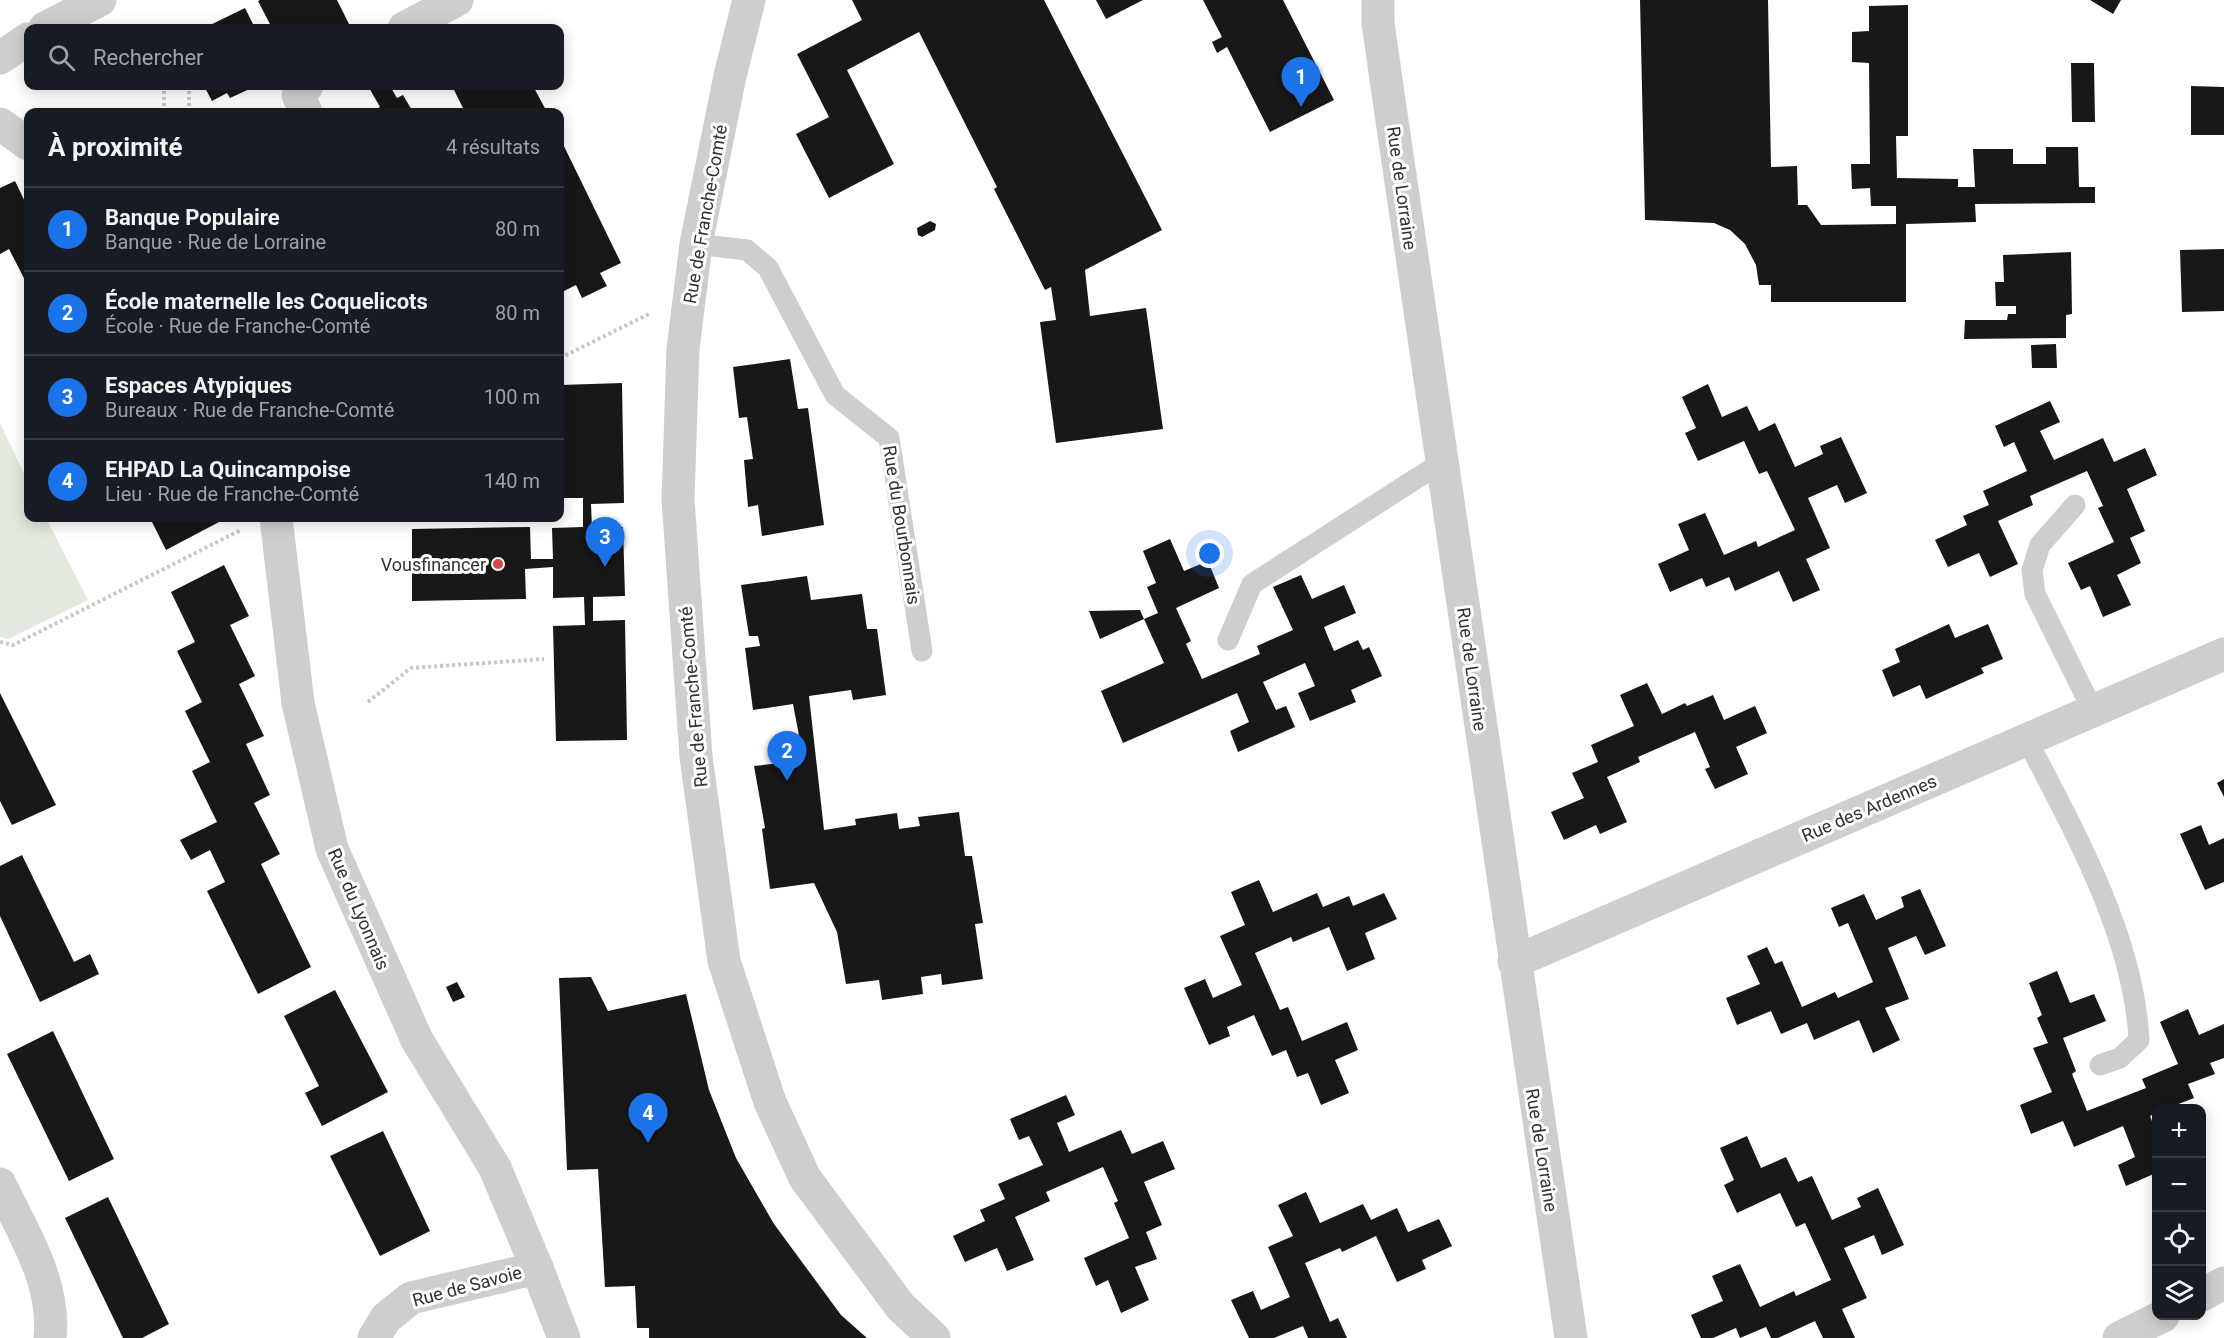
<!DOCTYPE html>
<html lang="fr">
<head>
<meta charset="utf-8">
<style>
  body { margin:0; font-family:Roboto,sans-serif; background:#20242c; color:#f1f3f6 }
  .controls { position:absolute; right:18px; bottom:18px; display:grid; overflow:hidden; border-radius:12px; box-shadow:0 3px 15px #0003 }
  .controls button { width:54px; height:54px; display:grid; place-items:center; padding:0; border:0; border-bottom:2px solid #363941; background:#171b24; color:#f1f3f6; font:30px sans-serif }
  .you { position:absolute; left:1210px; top:554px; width:21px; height:21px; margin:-15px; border:4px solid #fff; border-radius:50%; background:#1a73e8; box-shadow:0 0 0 9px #1a73e833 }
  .badge { display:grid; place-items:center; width:39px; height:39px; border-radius:50%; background:#1a73e8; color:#fff; font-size:20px; font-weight:700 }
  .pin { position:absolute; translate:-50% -50px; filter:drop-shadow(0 2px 3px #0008) }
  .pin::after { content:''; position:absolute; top:32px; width:21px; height:18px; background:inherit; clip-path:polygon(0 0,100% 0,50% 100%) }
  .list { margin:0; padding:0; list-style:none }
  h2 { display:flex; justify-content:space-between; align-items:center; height:78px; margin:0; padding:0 24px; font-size:26px }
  h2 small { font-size:20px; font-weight:400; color:#9ea1a6 }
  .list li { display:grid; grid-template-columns:39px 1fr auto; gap:18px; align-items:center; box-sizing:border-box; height:84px; padding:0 24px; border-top:2px solid #363941 }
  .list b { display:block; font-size:22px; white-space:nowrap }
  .list p { margin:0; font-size:20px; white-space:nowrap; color:#9ea1a6 }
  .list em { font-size:20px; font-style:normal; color:#9ea1a6 }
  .icon { flex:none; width:33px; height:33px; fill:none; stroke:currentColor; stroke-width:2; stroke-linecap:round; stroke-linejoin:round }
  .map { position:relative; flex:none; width:2224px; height:1338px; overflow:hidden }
  .search { position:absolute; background:#171b24; box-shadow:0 3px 15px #0003; left:24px; top:24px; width:540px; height:66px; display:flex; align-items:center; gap:15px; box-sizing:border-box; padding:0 21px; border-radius:12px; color:#9ea1a6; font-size:22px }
  .panel { position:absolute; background:#171b24; box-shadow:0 3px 15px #0003; left:24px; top:108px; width:540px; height:414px; border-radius:12px }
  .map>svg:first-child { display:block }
</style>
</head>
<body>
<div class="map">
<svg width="2224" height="1338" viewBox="0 0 2224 1338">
  <rect width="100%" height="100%" fill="#fff"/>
  <polygon fill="#e3e9de" points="0,423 28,482 28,518 46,518 88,600 8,639 0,637"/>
  <g fill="#181818">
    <polygon points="260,0 337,0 351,28 272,28 258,1"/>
    <polygon points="852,0 1044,0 1162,230 1085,270 1090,316 1146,308 1163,429 1056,443 1040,322 1056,320 1051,287 1045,290 994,189 997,187 919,32 847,70 894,164 829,198 796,134 829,117 797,54 862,20"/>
    <polygon points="1096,0 1143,0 1106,19"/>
    <polygon points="1203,0 1283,0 1334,100 1270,132 1227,47 1217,53 1212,42 1222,37"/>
    <polygon points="1640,0 1768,0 1771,167 1797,166 1798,205 1807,205 1821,225 1896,224 1896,206 1871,206 1870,188 1852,189 1851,164 1870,164 1869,63 1852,62 1852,32 1869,31 1869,6 1908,5 1908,136 1896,136 1897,178 1958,179 1958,187 1975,187 1973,149 2013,149 2013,164 2046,164 2046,147 2078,147 2079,187 2095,187 2095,203 1975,204 1976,222 1906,224 1906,302 1771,302 1771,285 1759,285 1756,265 1745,244 1730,230 1714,223 1645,220"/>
    <polygon points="2090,0 2121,0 2113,14"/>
    <polygon points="245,8 255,28 204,28"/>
    <polygon points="2071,63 2094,63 2095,122 2072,122"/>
    <polygon points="204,86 256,86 230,98 227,93 212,101"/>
    <polygon points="368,86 390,86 397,98 403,95 413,112 370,112 380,107"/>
    <polygon points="452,86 533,86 547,112 465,112"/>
    <polygon points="2191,86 2224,87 2224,135 2191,135"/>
    <polygon points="560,138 621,263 600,273 607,286 582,298 576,285 560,293"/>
    <polygon points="15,181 28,208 28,286 9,249 0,254 0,188"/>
    <polygon points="930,221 936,224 935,230 922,237 918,235 917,228"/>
    <polygon points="2224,249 2224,311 2182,312 2180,250"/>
    <polygon points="2071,252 2072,314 2066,315 2066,338 1964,339 1965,320 2007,320 2008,314 2016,314 2016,306 1996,306 1995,282 2004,282 2003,255"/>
    <polygon points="2056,344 2057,368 2032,368 2031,345"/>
    <polygon points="790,359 798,409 808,408 824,525 762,536 758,505 748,507 744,460 753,459 747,417 739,418 733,367"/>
    <polygon points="622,383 624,503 591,504 592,528 623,527 625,596 593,597 593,621 625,620 627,740 556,741 553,626 585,625 584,597 553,598 553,567 525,569 526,599 412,601 412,529 530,527 531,559 553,559 552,528 583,527 583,498 560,498 560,385"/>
    <polygon points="1708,384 1722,417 1747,406 1759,431 1775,423 1795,467 1823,454 1820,446 1841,437 1867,493 1845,503 1837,485 1808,498 1830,548 1806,559 1820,590 1793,602 1779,571 1735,591 1729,577 1706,587 1702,578 1670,592 1658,564 1689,550 1678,524 1705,513 1724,555 1756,541 1758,547 1795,530 1767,471 1759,474 1744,441 1698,461 1685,433 1696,428 1682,397"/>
    <polygon points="2050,401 2060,422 2040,431 2054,460 2103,438 2114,462 2145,448 2157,475 2127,489 2145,531 2130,538 2141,563 2117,575 2131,605 2103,617 2090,586 2081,590 2068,563 2114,542 2098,508 2103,506 2087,471 2030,496 2033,505 1998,521 2018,564 1990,577 1979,553 1948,567 1935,540 1967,525 1963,516 1989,505 1983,491 2027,471 2014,442 2004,447 1995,426"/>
    <polygon points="150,518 217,518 219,522 166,550"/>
    <polygon points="1170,539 1184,571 1208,561 1219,588 1176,608 1191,641 1186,644 1202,679 1260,654 1257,646 1293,630 1273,587 1301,575 1312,599 1344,585 1356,613 1324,627 1328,637 1334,651 1358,640 1363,650 1369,647 1382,676 1351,690 1356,702 1310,721 1298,693 1315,686 1305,663 1263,682 1276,710 1286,706 1295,727 1238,752 1230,731 1249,722 1237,693 1123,743 1101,691 1164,663 1144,619 1158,613 1147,587 1156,583 1143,551"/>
    <polygon points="224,565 249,616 230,625 255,676 239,684 264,736 246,744 270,795 254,803 280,854 261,864 311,967 258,994 207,891 225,882 210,850 191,860 180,840 217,822 192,771 210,762 185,711 202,702 177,651 195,642 171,592"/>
    <polygon points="807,576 811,600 862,594 867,629 877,629 886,695 853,700 851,690 809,696 824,830 856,825 855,819 897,813 899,829 920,826 918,817 959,812 965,856 972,856 983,923 975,924 983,979 942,985 941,974 921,977 923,994 882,1000 879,980 846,984 837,932 814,883 770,889 762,829 765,828 754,766 799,761 800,741 793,704 753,710 745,648 760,646 758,636 749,636 741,585"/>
    <polygon points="1140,610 1144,619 1100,639 1089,611"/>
    <polygon points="1949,624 1955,638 1988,624 2003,659 1981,668 1984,673 1926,699 1920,685 1893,697 1882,670 1900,662 1895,649"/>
    <polygon points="1647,683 1662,714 1685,703 1687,706 1713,695 1724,720 1755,706 1767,733 1736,747 1748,774 1715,789 1705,769 1710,767 1695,732 1638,757 1640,762 1607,777 1627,822 1600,834 1596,825 1564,840 1551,812 1584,798 1572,773 1598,762 1591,745 1634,726 1620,695"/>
    <polygon points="0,693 56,805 12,825 0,801"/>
    <polygon points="2224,779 2224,797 2217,783"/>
    <polygon points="2201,825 2209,845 2224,838 2224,882 2205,890 2180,834"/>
    <polygon points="22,855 74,962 90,954 99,974 40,1002 0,916 0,866"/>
    <polygon points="1259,880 1273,912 1317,893 1323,907 1349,896 1353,906 1384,893 1397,919 1365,933 1375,959 1347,971 1329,927 1293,942 1291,937 1255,953 1280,1010 1288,1007 1302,1041 1347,1022 1358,1050 1335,1060 1349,1093 1321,1105 1308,1073 1297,1077 1286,1050 1272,1056 1254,1015 1227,1027 1230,1036 1209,1045 1184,988 1205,979 1213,998 1242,985 1220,936 1245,925 1231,892"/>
    <polygon points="1920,889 1946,946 1925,955 1916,936 1888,948 1909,999 1885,1008 1900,1040 1873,1053 1859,1020 1814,1040 1807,1023 1781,1034 1771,1011 1737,1025 1726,998 1760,984 1747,956 1767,947 1775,964 1782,961 1802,1007 1835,992 1838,998 1873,982 1848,923 1839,927 1831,908 1864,894 1876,920 1904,907 1901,897"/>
    <polygon points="2057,971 2070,1003 2094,994 2106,1021 2063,1038 2076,1071 2072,1074 2087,1111 2146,1088 2142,1079 2178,1064 2160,1022 2188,1009 2199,1035 2224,1024 2224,1058 2210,1063 2215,1074 2188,1084 2194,1098 2168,1108 2156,1108 2156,1113 2150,1116 2156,1132 2156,1173 2126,1186 2118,1165 2135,1157 2123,1126 2074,1147 2063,1121 2031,1134 2020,1105 2052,1092 2033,1048 2048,1043 2037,1018 2042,1015 2029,983"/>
    <polygon points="591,977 608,1011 686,994 709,1090 736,1158 774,1224 841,1315 867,1338 649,1338 649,1328 637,1328 635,1286 605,1287 598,1169 567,1170 559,978"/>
    <polygon points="457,982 465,997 453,1002 446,987"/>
    <polygon points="335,990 388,1092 322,1126 305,1093 319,1086 284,1016"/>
    <polygon points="53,1031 114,1159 69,1181 7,1054"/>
    <polygon points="1066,1095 1075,1115 1057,1123 1069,1152 1121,1130 1132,1154 1163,1141 1175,1169 1144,1182 1162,1225 1146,1232 1157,1259 1135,1267 1149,1300 1121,1313 1108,1280 1096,1286 1084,1258 1129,1238 1114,1203 1118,1201 1103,1167 1046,1192 1050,1201 1015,1217 1034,1260 1007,1271 997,1248 965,1262 953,1236 985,1221 980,1210 1005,1199 998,1184 1043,1165 1029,1136 1019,1140 1010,1119"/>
    <polygon points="383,1131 430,1231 380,1256 330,1156"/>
    <polygon points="1747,1136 1761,1168 1786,1157 1798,1182 1812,1176 1832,1220 1861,1207 1857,1198 1878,1188 1904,1245 1882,1255 1874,1235 1844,1248 1867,1298 1842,1309 1855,1338 1823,1338 1815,1321 1778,1338 1771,1338 1766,1327 1740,1338 1736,1328 1713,1338 1701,1338 1691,1315 1723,1301 1712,1276 1740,1264 1760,1307 1794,1291 1796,1296 1831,1280 1805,1223 1796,1227 1780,1193 1737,1213 1724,1185 1734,1180 1720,1148"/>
    <polygon points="1306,1192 1320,1223 1363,1204 1371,1220 1397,1208 1408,1232 1439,1219 1452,1246 1422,1260 1426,1269 1397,1282 1376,1236 1342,1252 1340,1248 1305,1263 1330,1322 1338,1318 1347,1338 1308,1338 1303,1326 1274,1338 1249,1338 1231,1300 1253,1291 1261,1310 1290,1297 1268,1247 1293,1236 1278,1205"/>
    <polygon points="108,1197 169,1324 142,1338 123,1338 65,1218"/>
  </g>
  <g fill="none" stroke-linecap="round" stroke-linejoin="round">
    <g stroke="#c8c8c8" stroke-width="4" stroke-dasharray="3 3" stroke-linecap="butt">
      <polyline points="164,112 164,86"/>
      <polyline points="189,112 189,86"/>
      <polyline points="560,358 651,313"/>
      <polyline points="0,642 13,645 241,530"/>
      <polyline points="368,702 411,668 544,659"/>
    </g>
    <g stroke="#cecece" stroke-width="21">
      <polyline points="696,244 747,250 768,268 835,395 889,438 922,651"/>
      <polyline points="2075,505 2040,545 2032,570 2035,594 2093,711"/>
      <polyline points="1228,640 1252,584 1442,462"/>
      <path d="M 2027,740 C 2074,830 2134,937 2139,1040 L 2120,1058 L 2100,1065"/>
    </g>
    <g stroke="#cecece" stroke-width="33">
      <polyline points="749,0 730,76 696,244 683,349 678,499 696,757 724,961 770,1102 805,1178 900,1306 934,1338"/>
      <polyline points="1378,0 1378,23 1390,107 1571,1338"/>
      <polyline points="45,28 100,0"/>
      <polyline points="404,28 457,0"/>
      <polyline points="0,58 28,39"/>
      <polyline points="306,112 298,95 307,86"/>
      <polyline points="0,124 28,144"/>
      <polyline points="276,518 298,703 332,849 417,1040 495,1168 537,1268"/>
      <polyline points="1514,962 2224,654"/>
      <path d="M 0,1184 C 23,1233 56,1282 50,1338"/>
      <polyline points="2202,1295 2224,1283"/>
      <polyline points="374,1338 386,1318 411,1298 537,1268 564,1338"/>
      <polyline points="2119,1338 2163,1316"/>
    </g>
  </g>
  <circle fill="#d64745" stroke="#fff" stroke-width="2" cx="498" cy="564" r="6"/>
  <g text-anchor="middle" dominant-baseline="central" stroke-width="6" stroke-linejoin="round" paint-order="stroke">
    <g font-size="18" fill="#313131" stroke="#fff">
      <text transform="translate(1402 188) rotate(82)">Rue de Lorraine</text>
      <text transform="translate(705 214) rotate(-80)">Rue de Franche-Comté</text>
      <text transform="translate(902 525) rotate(81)">Rue du Bourbonnais</text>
      <text transform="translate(1472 669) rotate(82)">Rue de Lorraine</text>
      <text transform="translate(693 697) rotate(-95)">Rue de Franche-Comté</text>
      <text transform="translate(1869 808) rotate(-23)">Rue des Ardennes</text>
      <text transform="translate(359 909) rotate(67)">Rue du Lyonnais</text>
      <text transform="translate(1542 1150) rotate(81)">Rue de Lorraine</text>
      <text transform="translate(467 1286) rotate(-15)">Rue de Savoie</text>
    </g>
    <g font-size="18" fill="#313131" stroke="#fff" text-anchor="end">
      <text x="486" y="564">Vousfinancer</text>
    </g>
  </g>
</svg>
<div class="controls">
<button>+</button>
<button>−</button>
<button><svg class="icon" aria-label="locate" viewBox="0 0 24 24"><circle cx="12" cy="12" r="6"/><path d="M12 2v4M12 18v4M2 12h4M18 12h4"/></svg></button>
<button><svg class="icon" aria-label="layers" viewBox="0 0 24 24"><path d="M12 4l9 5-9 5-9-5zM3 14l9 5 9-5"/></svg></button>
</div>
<div class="you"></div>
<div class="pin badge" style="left:1301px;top:107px">1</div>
<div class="pin badge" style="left:787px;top:781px">2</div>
<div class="pin badge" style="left:605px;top:567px">3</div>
<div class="pin badge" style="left:648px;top:1143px">4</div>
<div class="search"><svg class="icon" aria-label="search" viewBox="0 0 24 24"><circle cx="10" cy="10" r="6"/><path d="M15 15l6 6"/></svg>Rechercher</div>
<section class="panel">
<h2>À proximité<small>4 résultats</small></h2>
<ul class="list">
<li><span class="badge">1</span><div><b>Banque Populaire</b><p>Banque · Rue de Lorraine</p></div><em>80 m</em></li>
<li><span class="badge">2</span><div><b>École maternelle les Coquelicots</b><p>École · Rue de Franche-Comté</p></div><em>80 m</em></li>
<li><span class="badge">3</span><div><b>Espaces Atypiques</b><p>Bureaux · Rue de Franche-Comté</p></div><em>100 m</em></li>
<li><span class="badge">4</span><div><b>EHPAD La Quincampoise</b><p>Lieu · Rue de Franche-Comté</p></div><em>140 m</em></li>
</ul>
</section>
</div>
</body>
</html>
